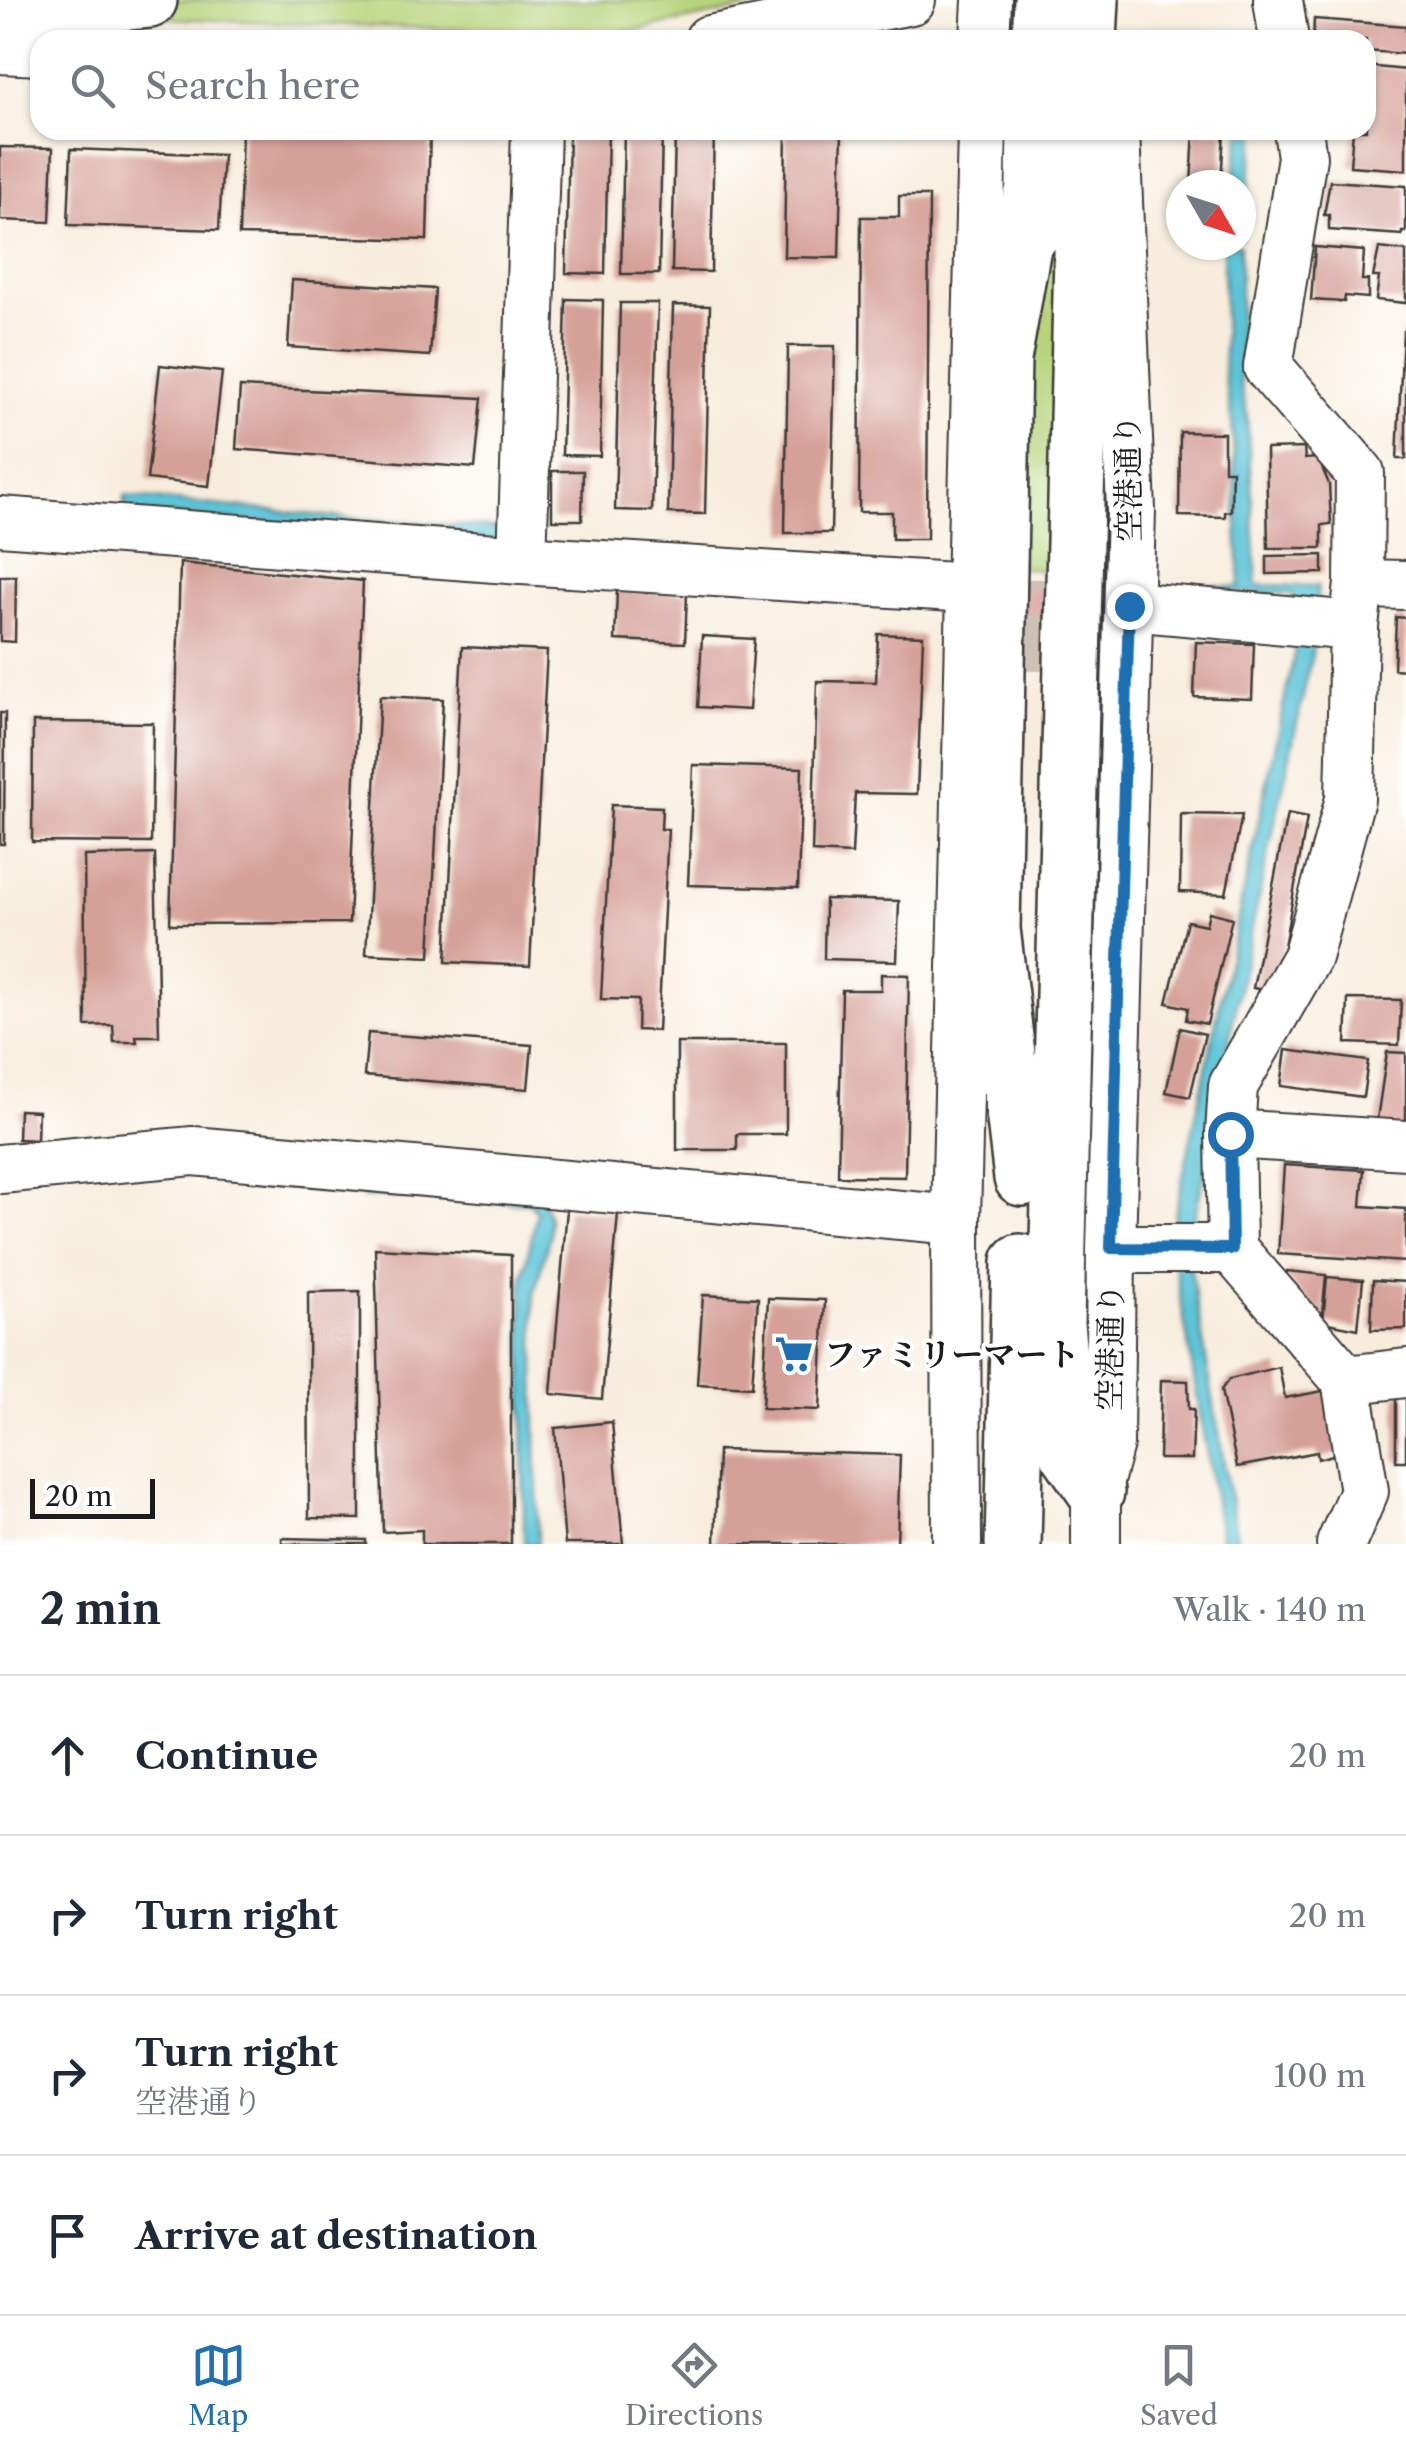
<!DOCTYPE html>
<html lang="en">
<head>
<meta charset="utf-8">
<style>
  body { margin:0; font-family:"Libre Caslon Text","Noto Serif JP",serif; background:#f2f2f3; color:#1f2937 }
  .compass { position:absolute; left:1166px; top:170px; width:90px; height:90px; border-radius:50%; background:#fff; box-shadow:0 2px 8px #0004; rotate:129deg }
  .scale { position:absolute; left:30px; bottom:25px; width:125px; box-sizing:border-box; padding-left:10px; border:5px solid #1c1c1c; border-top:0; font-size:28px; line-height:35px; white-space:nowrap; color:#1c1c1c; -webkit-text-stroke:8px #fff; paint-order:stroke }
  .stop { position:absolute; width:30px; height:30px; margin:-22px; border:8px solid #1f6fb2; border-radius:50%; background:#fff }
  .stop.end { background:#1f6fb2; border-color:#fff; box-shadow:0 2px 10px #0008 }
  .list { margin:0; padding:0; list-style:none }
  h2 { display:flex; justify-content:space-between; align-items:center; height:130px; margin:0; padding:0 40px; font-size:42px }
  h2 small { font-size:32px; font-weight:400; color:#747a83 }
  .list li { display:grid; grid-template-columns:65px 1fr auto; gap:30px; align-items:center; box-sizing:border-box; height:160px; padding:0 40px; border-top:2px solid #e0e1e3 }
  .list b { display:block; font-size:38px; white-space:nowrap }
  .list p { margin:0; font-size:32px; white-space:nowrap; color:#747a83 }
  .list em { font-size:32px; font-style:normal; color:#747a83 }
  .icon { flex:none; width:55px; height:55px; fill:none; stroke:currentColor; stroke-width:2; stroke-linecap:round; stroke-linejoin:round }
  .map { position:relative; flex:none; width:1406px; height:1544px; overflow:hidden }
  .search { position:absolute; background:#fff; box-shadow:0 2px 8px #0004; left:30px; right:30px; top:30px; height:110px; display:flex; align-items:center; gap:25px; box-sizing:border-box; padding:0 35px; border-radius:30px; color:#747a83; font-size:38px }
  .sheet { height:770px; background:#fff }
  nav { display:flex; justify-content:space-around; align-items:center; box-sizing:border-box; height:140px; border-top:2px solid #e0e1e3; background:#fff; font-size:28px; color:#747a83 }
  nav a { display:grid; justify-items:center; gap:5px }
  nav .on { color:#1f6fb2 }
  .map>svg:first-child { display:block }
</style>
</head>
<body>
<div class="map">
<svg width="1406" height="1544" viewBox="0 0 1406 1544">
  <rect width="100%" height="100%" fill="#fff"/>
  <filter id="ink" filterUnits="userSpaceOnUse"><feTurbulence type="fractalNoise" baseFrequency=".01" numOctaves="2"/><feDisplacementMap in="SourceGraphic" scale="20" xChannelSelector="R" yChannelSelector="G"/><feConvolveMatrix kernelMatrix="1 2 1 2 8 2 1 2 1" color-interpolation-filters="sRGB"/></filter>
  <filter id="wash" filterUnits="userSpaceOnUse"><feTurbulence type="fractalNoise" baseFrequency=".0048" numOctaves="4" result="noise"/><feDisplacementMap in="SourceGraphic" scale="40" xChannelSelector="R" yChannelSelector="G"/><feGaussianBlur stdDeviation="2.25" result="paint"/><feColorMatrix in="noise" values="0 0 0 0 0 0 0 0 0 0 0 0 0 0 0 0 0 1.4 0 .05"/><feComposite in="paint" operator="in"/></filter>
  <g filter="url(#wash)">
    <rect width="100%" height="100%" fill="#f8eddd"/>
    <g fill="#b7d47b" stroke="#6a784c" stroke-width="2.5">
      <polygon points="0,0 789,0 611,35 0,12"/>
      <polygon points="1083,130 1048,571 1021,568 1009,396"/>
    </g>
    <g fill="#5bc4d7" stroke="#3c707a" stroke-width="2.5">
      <polygon points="1241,130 1257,130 1241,240 1241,185 1233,185"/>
      <path d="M 1223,245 L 1240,245 L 1240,379 L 1247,416 L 1257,585 L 1318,586 L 1312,654 C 1278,815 1238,976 1212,1139 C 1205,1181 1189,1222 1190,1265 L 1238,1544 L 1222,1544 L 1170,1237 L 1295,650 L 1297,602 L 1293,594 L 1198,591 L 1198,585 L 1240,587 L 1232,420 L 1224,377 Z"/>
      <polygon points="125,496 347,518 510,529 501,541 123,512"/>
      <polygon points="363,1184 540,1192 549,1218 550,1235 534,1295 538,1544 524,1544 522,1281 537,1212 529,1203 408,1196 363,1198"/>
    </g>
    <g id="blocks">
      <g fill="#d5a097">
        <polygon points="1314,19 1406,26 1406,54 1366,51 1366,40 1313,40"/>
        <polygon points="1366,66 1406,70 1406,170 1350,166 1353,130 1366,130"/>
        <polygon points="242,130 430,130 427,240 239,235"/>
        <polygon points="569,130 608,130 605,274 566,273"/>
        <polygon points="624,130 662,130 659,274 621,274"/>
        <polygon points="675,130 714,130 711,272 672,271"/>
        <polygon points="786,130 842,130 839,258 784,257"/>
        <polygon points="1194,130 1224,130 1221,185 1191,185"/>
        <polygon points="0,147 53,148 50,222 0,220"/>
        <polygon points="71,149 223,155 219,230 68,225"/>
        <polygon points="1330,181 1406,186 1406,232 1402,232 1402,235 1329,230 1329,215 1324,215"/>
        <polygon points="899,196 929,196 927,539 892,539 892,512 859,512 861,217 899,217"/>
        <polygon points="1315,247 1364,251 1362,280 1368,280 1368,298 1345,296 1344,302 1311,300"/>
        <polygon points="1379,248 1406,251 1406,303 1376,300 1379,277 1373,277"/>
        <polygon points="292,280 435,289 430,356 288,347"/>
        <polygon points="566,299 603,300 600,456 562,455"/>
        <polygon points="620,303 658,303 652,511 615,510"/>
        <polygon points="673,305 710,306 705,514 668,513"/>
        <polygon points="1403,331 1406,331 1406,459 1397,459"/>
        <polygon points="788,346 835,346 831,533 785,533"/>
        <polygon points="160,365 222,372 209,486 147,479"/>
        <polygon points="240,387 482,398 475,468 236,449"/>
        <polygon points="1180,432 1224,433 1224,470 1232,470 1231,511 1225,512 1225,517 1179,516"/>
        <polygon points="1304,448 1305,459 1318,458 1329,484 1331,524 1322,525 1322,548 1268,548 1266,449"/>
        <polygon points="552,471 583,471 582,520 552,520"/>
        <polygon points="1323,555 1323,573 1267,574 1267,556"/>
        <polygon points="180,563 363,581 349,923 170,924"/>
        <polygon points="0,576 16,576 15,642 0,641"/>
        <polygon points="977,580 1046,582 1042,648 974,645"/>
        <polygon points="617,590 687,593 685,643 615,640"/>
        <polygon points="1396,617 1406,618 1406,670 1394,669"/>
        <polygon points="878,634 923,636 917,794 855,793 852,854 812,852 817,681 876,682"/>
        <polygon points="702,636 754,639 749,710 698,707"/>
        <polygon points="1196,642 1254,644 1252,699 1194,697"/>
        <polygon points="462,647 547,651 530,966 446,962"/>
        <polygon points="380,696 443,699 430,957 366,954"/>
        <polygon points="0,713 5,713 4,844 0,844"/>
        <polygon points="33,722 153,723 151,843 32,842"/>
        <polygon points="693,765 802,768 798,888 688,885"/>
        <polygon points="611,805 662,807 661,829 668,829 658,1031 637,1030 638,1000 601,999"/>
        <polygon points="1181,814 1242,815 1226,894 1180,892"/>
        <polygon points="1287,814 1307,818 1280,969 1273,967 1268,991 1253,988"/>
        <polygon points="155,854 159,1036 136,1036 137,1042 114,1042 113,1025 86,1026 84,856"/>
        <polygon points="825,899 899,901 897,961 824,959"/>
        <polygon points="1209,912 1232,918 1207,1024 1186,1020 1188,1008 1167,1003 1187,921 1206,925"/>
        <polygon points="881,974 909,975 905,1177 838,1176 842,990 881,990"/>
        <polygon points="1348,999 1401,1000 1399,1045 1346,1043"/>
        <polygon points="1180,1028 1205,1034 1190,1097 1166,1092"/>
        <polygon points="368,1033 532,1045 528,1089 364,1076"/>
        <polygon points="677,1043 786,1043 786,1134 737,1134 737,1150 677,1150"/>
        <polygon points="1286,1050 1368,1061 1363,1097 1281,1086"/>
        <polygon points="1387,1052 1406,1053 1406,1129 1376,1126"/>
        <polygon points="19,1110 38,1111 37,1140 18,1139"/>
        <polygon points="1284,1165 1364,1170 1361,1206 1406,1209 1406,1262 1278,1254"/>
        <polygon points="567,1209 618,1213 602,1399 551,1394"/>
        <polygon points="375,1248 511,1255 511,1544 422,1544 422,1530 383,1532"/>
        <polygon points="1287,1271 1326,1275 1322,1316 1286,1279"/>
        <polygon points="1327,1277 1363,1280 1358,1329 1323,1322"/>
        <polygon points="1373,1280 1406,1282 1406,1329 1371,1330"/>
        <polygon points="360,1291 360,1519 309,1518 308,1292"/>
        <polygon points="703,1295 758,1298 752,1387 697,1384"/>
        <polygon points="768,1298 825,1300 820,1410 762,1408"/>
        <polygon points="1279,1367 1285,1398 1334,1389 1347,1451 1318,1459 1317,1452 1237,1467 1221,1390 1229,1379"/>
        <polygon points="1161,1380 1188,1381 1189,1409 1194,1409 1192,1459 1159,1459"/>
        <rect x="1396" y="1394" width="10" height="67"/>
        <polygon points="612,1422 623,1544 565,1544 555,1428"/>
        <polygon points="718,1450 900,1455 897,1544 715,1544"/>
        <polygon points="282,1538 366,1540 366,1544 282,1544"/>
      </g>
    </g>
  </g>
  <g filter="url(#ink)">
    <use href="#blocks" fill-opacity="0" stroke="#3d3b39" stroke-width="2.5"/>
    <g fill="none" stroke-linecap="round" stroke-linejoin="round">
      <polyline stroke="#ccc3b6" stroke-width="55" stroke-dasharray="55 28" stroke-linecap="butt" points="1032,671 1032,579"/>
      <g stroke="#3d3b39" stroke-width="52">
        <g id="minor">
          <polyline points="1278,0 1284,40"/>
          <polyline points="709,40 911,0"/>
          <polyline points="985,40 987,0"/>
          <polyline points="0,49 40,51"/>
          <polyline points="1298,130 1302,157 1268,367 1360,473 1359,584 1354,626 1350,799 1307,957 1233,1086 1230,1134 1232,1249 1346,1380 1364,1491 1341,1544"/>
          <polyline points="0,521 522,560 970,588"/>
          <polyline points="522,560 536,130"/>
          <polyline points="1359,584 1406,585"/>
          <polyline points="1129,606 1354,626"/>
          <polyline points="1230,1134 1406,1145"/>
          <polyline points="0,1169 193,1151 956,1220"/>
          <polyline points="1111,1249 1232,1249"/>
          <polyline points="1346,1380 1406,1373"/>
          <polyline points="957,1544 956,1220 982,130"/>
          <polyline points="1096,1544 1096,1492 1109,1444 1111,1249 1131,510 1115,130"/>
        </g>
      </g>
      <g stroke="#3d3b39" stroke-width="60">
        <g id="highway">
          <polyline points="0,9 58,8 149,0"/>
          <polyline points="1040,40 1042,0"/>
          <polyline points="1089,40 1091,0"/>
          <polyline points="1085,130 1056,1324 1068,1452 1096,1492"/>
          <polyline points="1033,232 1035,130"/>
          <polyline points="1022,1178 992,929 1003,359 1032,196"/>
          <polyline points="1013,1544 1020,1262"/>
        </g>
      </g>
      <use href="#minor" stroke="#fff" stroke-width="48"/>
      <use href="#highway" stroke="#fff" stroke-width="55"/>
    </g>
  </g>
  <g fill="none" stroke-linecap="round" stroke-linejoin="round" filter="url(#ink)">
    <polyline stroke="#1f6fb2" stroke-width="12" points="1129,606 1111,1248 1232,1249 1230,1134"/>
  </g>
  <defs>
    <g id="supermarket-bare" transform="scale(3)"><path d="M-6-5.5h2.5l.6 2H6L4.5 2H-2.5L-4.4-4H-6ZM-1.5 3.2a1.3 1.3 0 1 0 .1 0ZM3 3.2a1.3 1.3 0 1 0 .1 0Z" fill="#1f6fb2" stroke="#fff" stroke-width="2.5" paint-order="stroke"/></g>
  </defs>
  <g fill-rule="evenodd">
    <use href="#supermarket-bare" x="794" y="1354"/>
  </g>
  <g text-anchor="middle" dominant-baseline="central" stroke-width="8" stroke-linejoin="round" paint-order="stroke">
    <g font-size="32" fill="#1c1c1c" stroke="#fff">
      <text transform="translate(1128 478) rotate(-91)">空港通り</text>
      <text transform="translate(1110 1347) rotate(-89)">空港通り</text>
    </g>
    <g font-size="32" font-weight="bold" fill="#1c1c1c" stroke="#fff" text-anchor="start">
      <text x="824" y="1354">ファミリーマート</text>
    </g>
  </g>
</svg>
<svg class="compass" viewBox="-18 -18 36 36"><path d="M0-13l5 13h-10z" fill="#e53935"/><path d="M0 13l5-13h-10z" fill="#747a83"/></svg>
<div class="scale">20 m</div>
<div class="stop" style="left:1230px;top:1134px"></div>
<div class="stop end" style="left:1129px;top:606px"></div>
<div class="search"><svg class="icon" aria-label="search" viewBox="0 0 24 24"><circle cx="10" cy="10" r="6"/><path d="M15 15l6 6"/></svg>Search here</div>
</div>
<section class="sheet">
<h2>2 min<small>Walk · 140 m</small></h2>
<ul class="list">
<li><svg class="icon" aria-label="ahead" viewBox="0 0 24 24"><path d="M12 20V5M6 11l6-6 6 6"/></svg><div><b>Continue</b></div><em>20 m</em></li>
<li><svg class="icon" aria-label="right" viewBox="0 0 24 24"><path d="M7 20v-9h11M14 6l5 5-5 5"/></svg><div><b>Turn right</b></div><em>20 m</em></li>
<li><svg class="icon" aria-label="right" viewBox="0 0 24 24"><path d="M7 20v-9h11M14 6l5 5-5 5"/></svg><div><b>Turn right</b><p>空港通り</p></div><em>100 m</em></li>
<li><svg class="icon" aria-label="arrive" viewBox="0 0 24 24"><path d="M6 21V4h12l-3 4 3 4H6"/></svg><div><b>Arrive at destination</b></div></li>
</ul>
</section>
<nav>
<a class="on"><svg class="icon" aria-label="map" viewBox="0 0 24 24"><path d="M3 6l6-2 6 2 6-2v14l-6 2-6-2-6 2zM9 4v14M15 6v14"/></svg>Map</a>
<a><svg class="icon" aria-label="directions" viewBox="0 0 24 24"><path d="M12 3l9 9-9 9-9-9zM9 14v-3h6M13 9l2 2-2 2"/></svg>Directions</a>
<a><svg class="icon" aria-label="saved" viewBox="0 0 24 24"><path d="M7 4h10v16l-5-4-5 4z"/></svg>Saved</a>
</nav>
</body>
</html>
